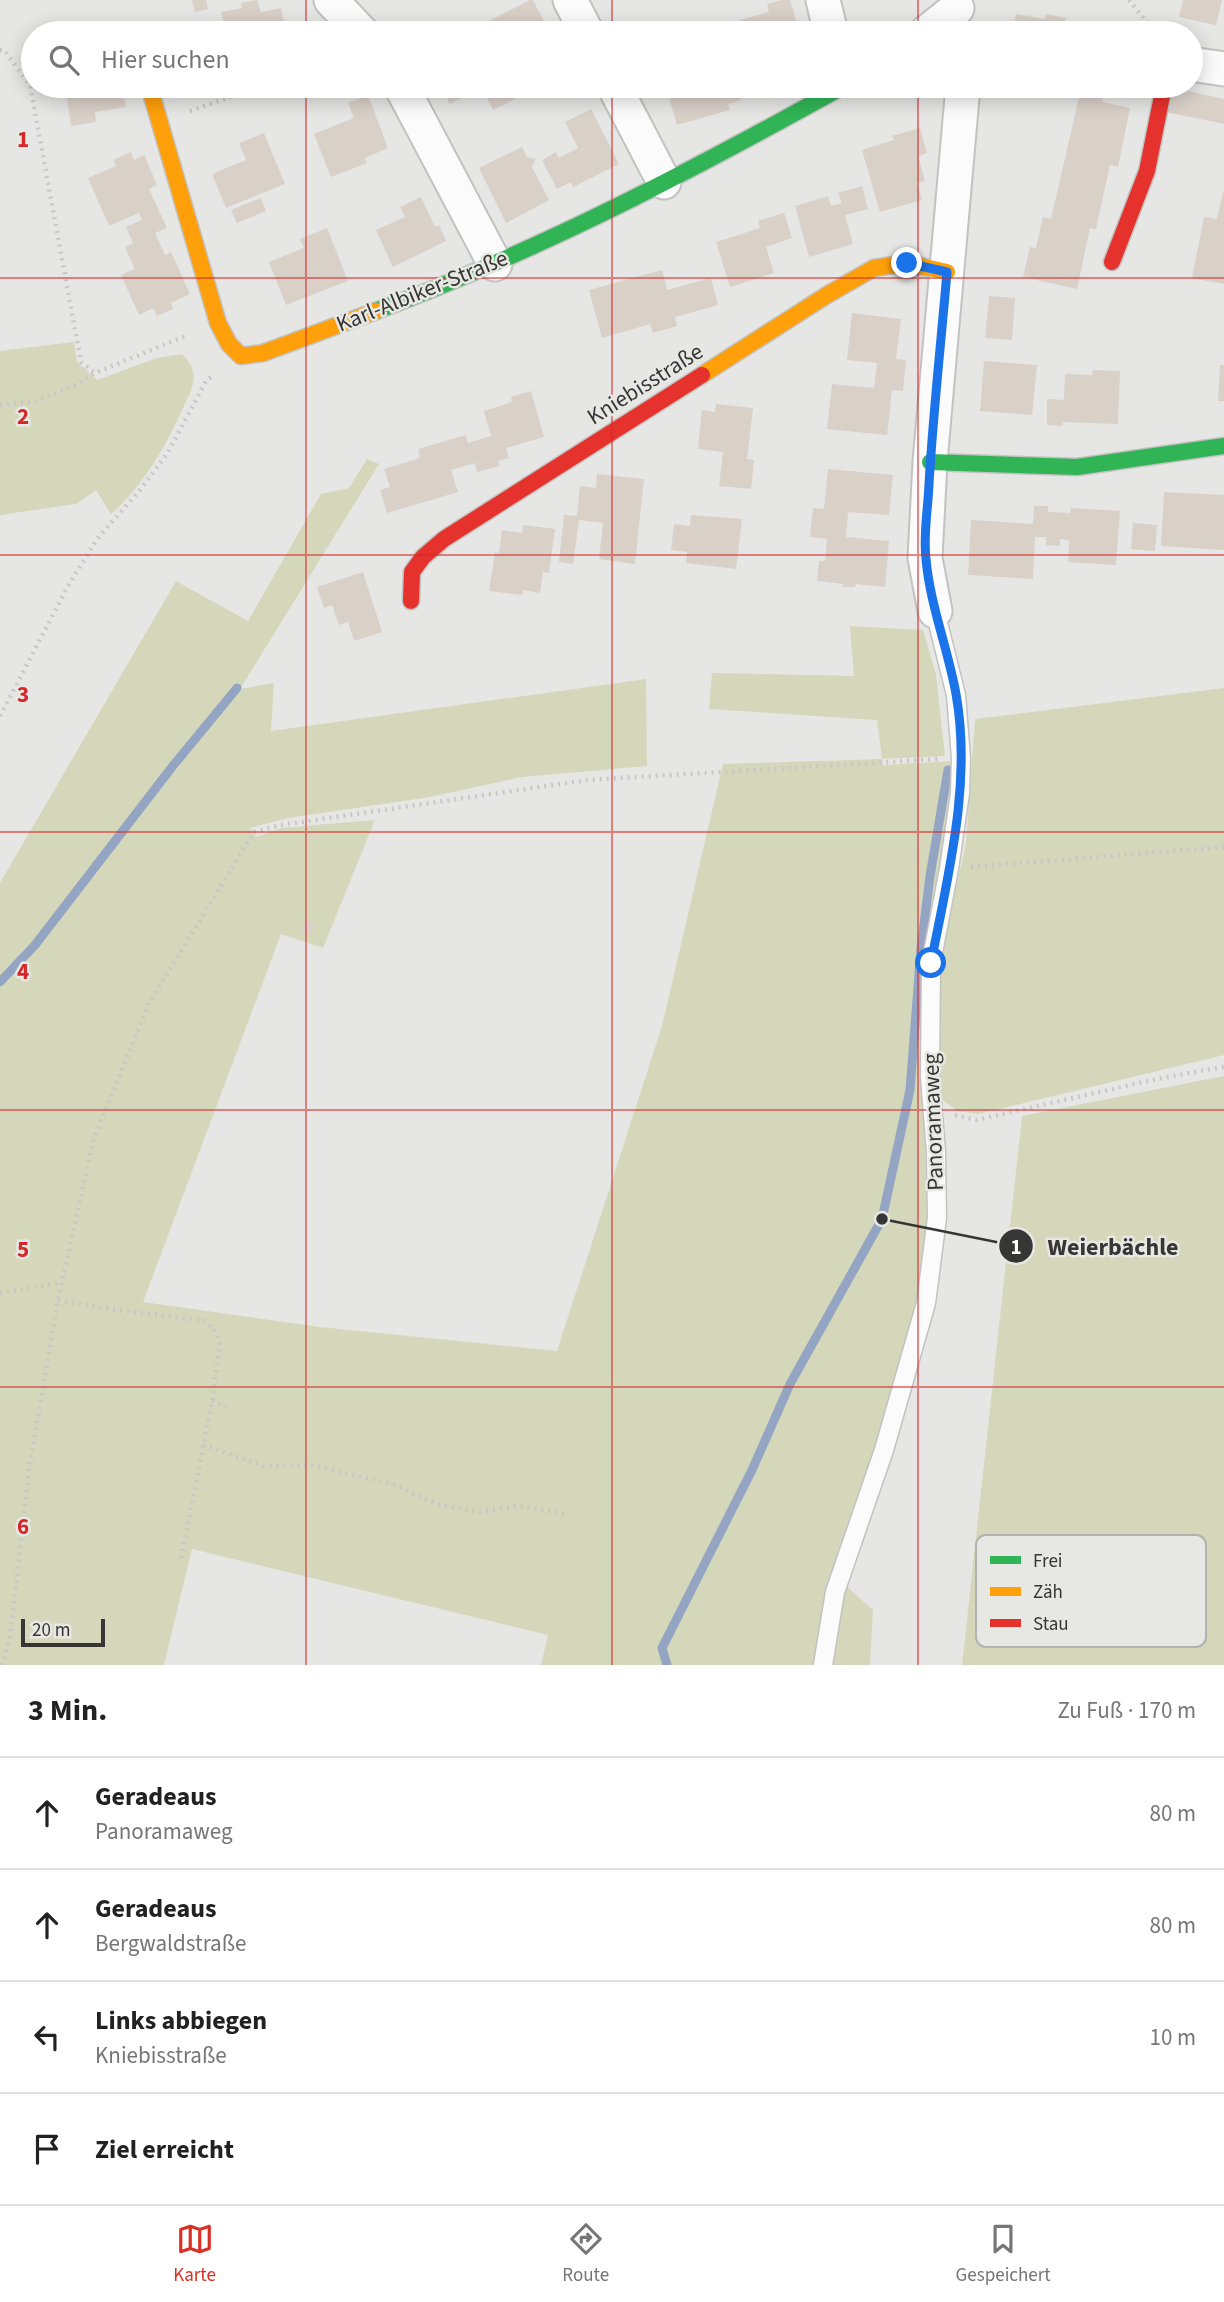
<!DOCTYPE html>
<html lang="de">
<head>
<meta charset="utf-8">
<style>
  body { margin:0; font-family:"Source Sans 3",sans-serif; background:#f6f6f6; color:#222 }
  .scale { position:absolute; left:21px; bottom:18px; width:84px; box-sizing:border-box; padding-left:7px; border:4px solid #363635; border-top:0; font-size:19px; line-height:24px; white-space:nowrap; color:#363635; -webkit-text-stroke:5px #e7e7e4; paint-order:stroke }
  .stop { position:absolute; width:21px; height:21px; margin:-16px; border:5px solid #1a73e8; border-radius:50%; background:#fff }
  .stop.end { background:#1a73e8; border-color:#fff; box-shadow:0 2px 7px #0008 }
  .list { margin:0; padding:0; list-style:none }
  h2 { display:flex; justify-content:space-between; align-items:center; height:91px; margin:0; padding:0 28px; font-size:30px }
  h2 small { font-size:23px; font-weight:400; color:#767676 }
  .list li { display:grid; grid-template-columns:46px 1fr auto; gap:21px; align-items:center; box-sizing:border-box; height:112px; padding:0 28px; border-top:2px solid #e0e0e0 }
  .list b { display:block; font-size:26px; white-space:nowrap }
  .list p { margin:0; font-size:23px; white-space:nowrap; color:#767676 }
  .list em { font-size:23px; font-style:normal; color:#767676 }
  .icon { flex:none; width:38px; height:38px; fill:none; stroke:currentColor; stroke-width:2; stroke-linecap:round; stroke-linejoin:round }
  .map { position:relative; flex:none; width:1224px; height:1665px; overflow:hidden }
  .search { position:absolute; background:#fff; box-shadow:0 4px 18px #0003; left:21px; right:21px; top:21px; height:77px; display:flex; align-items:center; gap:18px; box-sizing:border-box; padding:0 24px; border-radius:38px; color:#767676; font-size:26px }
  .sheet { height:539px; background:#fff }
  nav { display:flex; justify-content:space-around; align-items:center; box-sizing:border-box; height:98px; border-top:2px solid #e0e0e0; background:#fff; font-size:19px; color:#767676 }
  nav a { display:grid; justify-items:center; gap:4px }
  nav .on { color:#d93025 }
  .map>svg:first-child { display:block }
</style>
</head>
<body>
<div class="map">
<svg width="1224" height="1665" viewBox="0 0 1224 1665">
  <rect width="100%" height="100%" fill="#e6e6e5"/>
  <g fill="#d5d7bb">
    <path d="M 74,342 L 77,362 L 97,380 L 157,358 L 182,354 C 190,363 196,370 193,383 C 192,391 186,400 183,408 C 166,446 143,486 111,514 L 96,490 L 76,504 L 0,515 L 0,351 Z"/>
    <polygon points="367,459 379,464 240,689 274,683 271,731 646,679 647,766 522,777 430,797 288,818 250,828 256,837 282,828 375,820 323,948 281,934 143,1302 320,1327 557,1351 662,1026 723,764 882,759 877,720 709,709 712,673 854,676 850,626 923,630 936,675 945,756 882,759 883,765 956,761 922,1053 927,1209 925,1269 903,1361 817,1665 541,1665 548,1635 192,1549 164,1665 0,1665 0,883 176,581 248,621 321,494 349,488"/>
    <polygon points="1224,688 1224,1055 978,1114 958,1111 941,1099 936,1048 943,944 966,844 975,719"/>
    <polygon points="1224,1076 1224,1665 962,1665 1022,1116"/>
    <polygon points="845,1585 873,1610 870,1665 830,1665"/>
  </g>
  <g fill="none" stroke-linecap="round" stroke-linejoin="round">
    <g stroke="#94a5c4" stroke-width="9">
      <polyline points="0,982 35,945 172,767 237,688"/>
      <polyline points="667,1665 662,1648 752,1470 790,1384 882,1219 910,1090 921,948 930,876 948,770"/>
    </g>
  </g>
  <g fill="#d9d0c8">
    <polygon points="192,0 206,0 208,9 195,12"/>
    <polygon points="257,0 261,12 281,8 286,33 226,33 221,12 242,8 241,3"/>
    <polygon points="530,0 533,0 550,33 493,33 487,22"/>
    <polygon points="782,0 790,0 800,33 744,33 740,20 769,12 767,4"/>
    <polygon points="1183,0 1222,0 1216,25 1179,17"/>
    <polygon points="1016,14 1045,19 1046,14 1066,18 1063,33 1012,33"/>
    <polygon points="65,86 122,86 126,107 95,112 96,122 71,126"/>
    <polygon points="441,86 508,86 515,99 493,110 482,88 450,104"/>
    <polygon points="671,86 760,86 739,93 741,100 728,104 730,110 677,125 666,87"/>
    <polygon points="1077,86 1105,86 1102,102 1130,108 1118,167 1110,165 1096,229 1090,228 1077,289 1023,277 1030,247 1036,248 1043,217 1051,219 1079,97 1075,96"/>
    <polygon points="1171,87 1224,99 1224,124 1166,112"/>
    <polygon points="368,95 388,148 365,158 367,163 331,177 314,134 354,118 348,103"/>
    <polygon points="591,109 619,164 573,187 571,182 557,189 542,160 556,152 559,158 578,148 565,122"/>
    <polygon points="920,128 927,153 918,156 925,181 917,183 922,200 880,212 862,150 894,140 892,136"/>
    <polygon points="264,133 285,184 226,208 212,174 246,160 239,143"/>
    <polygon points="522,147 527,157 536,159 532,167 549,200 506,223 479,168"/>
    <polygon points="131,152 134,160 144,155 157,185 149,189 167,228 155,233 165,255 171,252 190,294 171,303 173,309 157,316 153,308 139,315 121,275 135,269 125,247 133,243 126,227 142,220 139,213 109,226 88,178 116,166 113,160"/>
    <polygon points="862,186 868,209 845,215 853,244 809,257 795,206 828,196 831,206 842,203 838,193"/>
    <polygon points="1223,192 1224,192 1224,284 1192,278 1204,217 1217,219"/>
    <polygon points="421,197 435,227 439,225 446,241 393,267 376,230 405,217 400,207"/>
    <polygon points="261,198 266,211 237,223 231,210"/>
    <polygon points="784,213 792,238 766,247 774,273 730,287 716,242 760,228 758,221"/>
    <polygon points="327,228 348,281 286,305 269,262 304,248 300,239"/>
    <polygon points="662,270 667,290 711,278 718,305 675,317 677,326 653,333 650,324 602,338 589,290"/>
    <polygon points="989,296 1015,298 1012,340 985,338"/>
    <polygon points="852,313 901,319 896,359 906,360 903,391 892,390 887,435 827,429 832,384 874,388 877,363 847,360"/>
    <polygon points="984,361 1037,365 1032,415 980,411"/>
    <polygon points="1220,365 1224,365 1224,401 1218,401"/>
    <polygon points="1093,370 1120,371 1118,424 1063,422 1063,426 1047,425 1047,399 1064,400 1065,374 1092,375"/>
    <polygon points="531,391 544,437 506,448 509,458 498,461 500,466 477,472 475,463 451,470 458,492 387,513 380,490 390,487 384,469 420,458 418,449 466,435 468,443 491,436 484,411 512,402 511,397"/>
    <polygon points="716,404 753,408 747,459 754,460 751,489 719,486 723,452 698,449 702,410 715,412"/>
    <polygon points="828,469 893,475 889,515 848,512 846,537 889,541 885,587 856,584 855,587 843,587 843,584 817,581 819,561 825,561 827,539 810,537 813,508 824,509"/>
    <polygon points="597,474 644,479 635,564 599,559 603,523 579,520 573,564 559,562 564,515 577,516 580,486 596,488"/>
    <polygon points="1164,492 1224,495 1224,550 1161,546"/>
    <polygon points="1034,506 1048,506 1048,512 1070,513 1071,508 1120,511 1116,565 1068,562 1069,540 1060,539 1060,546 1046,545 1046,537 1035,537 1033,579 968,575 971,520 1033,524"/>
    <polygon points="691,515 742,519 736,569 686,563 687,552 671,550 674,524 690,526"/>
    <polygon points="1133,523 1157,525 1155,551 1131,549"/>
    <polygon points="523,525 555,529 549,573 543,572 540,593 523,590 522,595 489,591 495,552 499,553 502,530 522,533"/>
    <polygon points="363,572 382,632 354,641 348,622 339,625 332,605 324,608 317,587"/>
    <polygon points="305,920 315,924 311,936 300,932"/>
  </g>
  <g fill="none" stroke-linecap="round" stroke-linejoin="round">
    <g stroke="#c2c2c1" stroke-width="21">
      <polyline id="lane" points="823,1665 835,1592 884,1450 926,1303 937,1218 936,1152 930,1077 931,963 949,869 960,793 961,758 956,695 935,611"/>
    </g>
    <g stroke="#c2c2c1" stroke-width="37">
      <g id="street">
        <polyline points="331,0 362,33"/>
        <polyline points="570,0 587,33"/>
        <polyline points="823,0 831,33"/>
        <polyline points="926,33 957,8"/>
        <polyline points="1191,64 1224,69"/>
        <polyline points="401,86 495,264"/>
        <polyline points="614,86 664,182"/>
        <polyline points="935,611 925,558 930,462 963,86"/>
      </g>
    </g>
    <g stroke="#c2c2c1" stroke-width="19">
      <g id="fast">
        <path d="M 376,311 C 539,251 693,170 844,86"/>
        <polyline points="930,462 1077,467 1224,446"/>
      </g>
    </g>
    <g stroke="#c2c2c1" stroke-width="19">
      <g id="slow">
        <polyline points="152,96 218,323 229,344 241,356 263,353 376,311"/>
        <polyline points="702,375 827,295 874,268 907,263 947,272"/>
      </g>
    </g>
    <g stroke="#c2c2c1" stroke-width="19">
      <g id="jam">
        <polyline points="1112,262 1147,171 1164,86"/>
        <polyline points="411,601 412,572 423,557 444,539 702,375"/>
      </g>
    </g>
    <g stroke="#c7c7c6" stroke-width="4.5" stroke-dasharray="2 5" stroke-linecap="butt">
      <polyline points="1129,0 1156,33"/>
      <polyline points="0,50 4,50 30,85 81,362 95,373"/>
      <polyline points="190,111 262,86"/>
      <polyline points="0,405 37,401 75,385 95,373 188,335"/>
      <polyline points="0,716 67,588 97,539 140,490 167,454 206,381 214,375"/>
      <polyline points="971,867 1224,847"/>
      <polyline points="955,1115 976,1120 1161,1078 1224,1067"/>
      <polyline points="0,1293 62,1282"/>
      <polyline points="58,1300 111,1309 205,1321 215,1331 220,1344 212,1401 181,1559"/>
      <polyline points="212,1401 229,1408"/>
      <polyline points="203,1445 264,1466 312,1465 392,1484 436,1504 480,1512 517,1506 566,1514"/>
      <polyline points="2,1665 10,1637 30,1462 58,1300 94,1138 149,1003 254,832 281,825 587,780 939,759"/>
    </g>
    <use href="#lane" stroke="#fbfbfb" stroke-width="18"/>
    <use href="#street" stroke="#fbfbfb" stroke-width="33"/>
    <use href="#fast" stroke="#30b455" stroke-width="16"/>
    <use href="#slow" stroke="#ff9f0a" stroke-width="16"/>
    <use href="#jam" stroke="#e5322d" stroke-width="16"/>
  </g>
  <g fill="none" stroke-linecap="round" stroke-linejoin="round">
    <path stroke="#1a73e8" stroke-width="9" d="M 907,263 L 947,272 C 941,343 933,414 929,484 C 928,509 923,535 926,559 C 930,605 948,649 956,694 C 972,783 948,875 931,963"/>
  </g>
  <path fill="none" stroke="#d62828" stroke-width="2" stroke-opacity="0.55" d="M 306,0 L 306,33M 612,0 L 612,33M 918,0 L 918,33M 306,86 L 306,1665M 612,86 L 612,1665M 918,86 L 918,1665M 0,278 L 1224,278M 0,555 L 1224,555M 0,832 L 1224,832M 0,1110 L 1224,1110M 0,1387 L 1224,1387"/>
  <g text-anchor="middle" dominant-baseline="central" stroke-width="5" stroke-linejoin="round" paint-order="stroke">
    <g font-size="23" fill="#363635" stroke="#e7e7e4">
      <text transform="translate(422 291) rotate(-22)">Karl-Albiker-Straße</text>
      <text transform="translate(645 384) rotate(-32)">Kniebisstraße</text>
      <text transform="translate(933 1122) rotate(-92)">Panoramaweg</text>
    </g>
  </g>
  <rect x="976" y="1535" width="230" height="112" rx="10" fill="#e7e7e4" stroke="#b2b2b0" stroke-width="2"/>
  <rect x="990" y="1556" width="31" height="8" fill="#30b455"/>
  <rect x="990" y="1587" width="31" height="9" fill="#ff9f0a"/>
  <rect x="990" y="1619" width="31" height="8" fill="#e5322d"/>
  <g font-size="19" fill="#363635">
    <text x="1033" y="1567">Frei</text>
    <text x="1033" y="1598">Zäh</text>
    <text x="1033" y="1630">Stau</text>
  </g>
  <g font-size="23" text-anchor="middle" font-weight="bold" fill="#d62828" stroke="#e7e7e4" stroke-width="5" stroke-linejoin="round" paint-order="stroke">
    <text x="23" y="147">1</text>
    <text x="23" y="424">2</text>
    <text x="23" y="702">3</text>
    <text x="23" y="979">4</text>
    <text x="23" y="1257">5</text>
    <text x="23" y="1534">6</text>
  </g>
  <path fill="none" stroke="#363635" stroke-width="2.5" d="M882 1219L1016 1246"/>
  <g fill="#363635" stroke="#e7e7e4" stroke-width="2.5">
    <circle cx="882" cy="1219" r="7"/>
    <circle cx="1016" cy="1246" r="18"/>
  </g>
  <g font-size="21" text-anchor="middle" font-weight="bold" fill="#fff">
    <text x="1016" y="1254">1</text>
  </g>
  <g font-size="24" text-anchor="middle" font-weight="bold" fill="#363635" stroke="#e7e7e4" stroke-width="5" stroke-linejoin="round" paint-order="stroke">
    <text x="1113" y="1255">Weierbächle</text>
  </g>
</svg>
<div class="scale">20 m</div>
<div class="stop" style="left:931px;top:963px"></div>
<div class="stop end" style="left:907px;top:263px"></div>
<div class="search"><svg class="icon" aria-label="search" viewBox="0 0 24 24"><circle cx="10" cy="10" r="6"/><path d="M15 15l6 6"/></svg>Hier suchen</div>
</div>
<section class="sheet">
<h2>3 Min.<small>Zu Fuß · 170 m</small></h2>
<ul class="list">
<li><svg class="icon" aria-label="ahead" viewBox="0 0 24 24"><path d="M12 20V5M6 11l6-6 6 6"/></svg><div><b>Geradeaus</b><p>Panoramaweg</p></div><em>80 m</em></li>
<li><svg class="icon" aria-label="ahead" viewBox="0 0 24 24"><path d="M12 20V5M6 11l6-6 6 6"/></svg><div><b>Geradeaus</b><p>Bergwaldstraße</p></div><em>80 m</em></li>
<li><svg class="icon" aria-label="left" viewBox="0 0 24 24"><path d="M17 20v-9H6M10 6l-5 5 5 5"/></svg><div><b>Links abbiegen</b><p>Kniebisstraße</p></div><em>10 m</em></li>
<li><svg class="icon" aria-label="arrive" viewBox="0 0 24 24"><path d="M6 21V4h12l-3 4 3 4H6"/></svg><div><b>Ziel erreicht</b></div></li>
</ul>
</section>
<nav>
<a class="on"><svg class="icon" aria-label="map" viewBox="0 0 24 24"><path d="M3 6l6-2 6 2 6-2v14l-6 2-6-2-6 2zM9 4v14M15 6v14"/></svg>Karte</a>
<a><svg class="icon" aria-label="directions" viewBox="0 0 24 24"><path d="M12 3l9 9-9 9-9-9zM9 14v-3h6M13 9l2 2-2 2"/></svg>Route</a>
<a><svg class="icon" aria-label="saved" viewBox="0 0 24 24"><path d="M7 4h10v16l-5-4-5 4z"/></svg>Gespeichert</a>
</nav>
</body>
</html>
